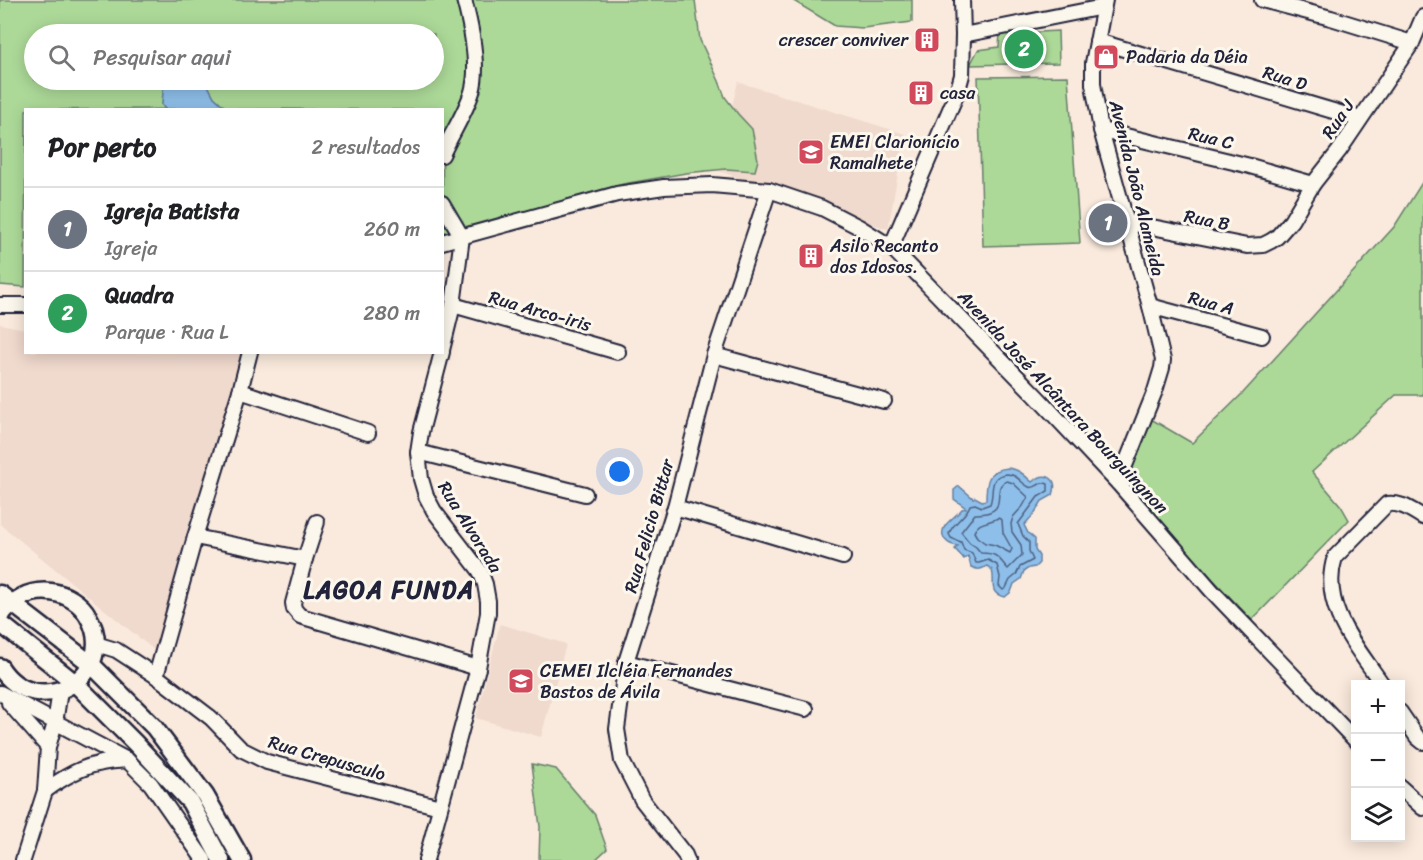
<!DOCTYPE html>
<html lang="pt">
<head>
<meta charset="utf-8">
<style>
  body { margin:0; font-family:Sriracha,sans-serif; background:#f2f2f2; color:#202124 }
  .controls { position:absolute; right:18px; bottom:18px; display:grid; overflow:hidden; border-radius:0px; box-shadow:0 3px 15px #0003 }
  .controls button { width:54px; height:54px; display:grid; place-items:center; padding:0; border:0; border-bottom:2px solid #e0e0e0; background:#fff; color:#202124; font:30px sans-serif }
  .you { position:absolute; left:620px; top:472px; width:21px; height:21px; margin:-15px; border:4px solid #fff; border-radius:50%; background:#1a73e8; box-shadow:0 0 0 9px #1a73e833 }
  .badge { display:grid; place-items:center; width:39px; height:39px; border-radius:50%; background:#ea580c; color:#fff; font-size:20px; font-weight:700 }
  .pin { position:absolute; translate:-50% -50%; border:3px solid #fff; box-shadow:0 2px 6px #0006 }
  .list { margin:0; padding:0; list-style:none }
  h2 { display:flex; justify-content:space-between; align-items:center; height:78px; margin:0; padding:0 24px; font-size:26px }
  h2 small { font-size:20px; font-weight:400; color:#757577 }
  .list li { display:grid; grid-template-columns:39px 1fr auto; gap:18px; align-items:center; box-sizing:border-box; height:84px; padding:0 24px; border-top:2px solid #e0e0e0 }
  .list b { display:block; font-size:22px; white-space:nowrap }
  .list p { margin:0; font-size:20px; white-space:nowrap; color:#757577 }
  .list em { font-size:20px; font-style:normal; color:#757577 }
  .icon { flex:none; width:33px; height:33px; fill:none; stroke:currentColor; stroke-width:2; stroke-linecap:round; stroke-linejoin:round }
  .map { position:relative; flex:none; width:1423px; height:860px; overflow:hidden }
  .search { position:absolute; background:#fff; box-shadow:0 3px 15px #0003; left:24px; top:24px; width:420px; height:66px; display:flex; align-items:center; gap:15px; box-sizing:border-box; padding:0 21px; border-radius:33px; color:#757577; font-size:22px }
  .panel { position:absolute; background:#fff; box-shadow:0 3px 15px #0003; left:24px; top:108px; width:420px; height:246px; border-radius:0px }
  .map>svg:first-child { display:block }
</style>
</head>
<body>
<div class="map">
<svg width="1423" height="860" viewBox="0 0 1423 860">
  <rect width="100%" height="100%" fill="#faeadd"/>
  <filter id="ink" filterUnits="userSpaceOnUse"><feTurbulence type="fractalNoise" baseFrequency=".0167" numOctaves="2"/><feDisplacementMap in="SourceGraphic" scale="12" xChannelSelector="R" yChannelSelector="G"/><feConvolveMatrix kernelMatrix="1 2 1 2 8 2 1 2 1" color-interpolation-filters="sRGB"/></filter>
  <g filter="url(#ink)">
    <g fill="#f0d9cd">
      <polygon points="738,82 905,134 888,229 716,170"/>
      <polygon points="0,324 25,329 26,352 256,353 165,659 0,524"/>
      <polygon points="500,624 566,644 541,737 476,718"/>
    </g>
    <g fill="#acd998" stroke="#677e6a" stroke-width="1.5">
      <polygon points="0,0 695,0 700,40 719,81 725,97 738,114 752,129 758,160 755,171 726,169 686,173 623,184 443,234 442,110 227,109 214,97 205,80 434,80 434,34 34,34 34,80 164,80 162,105 165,109 26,110 25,287 0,285"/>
      <polygon points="792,0 912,0 912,22 863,28 835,26"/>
      <polygon points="1058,31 1059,63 970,65 978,50 999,47 1000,34"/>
      <polygon points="1068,76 1080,243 983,246 978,77"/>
      <polygon points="1423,181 1423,395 1396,395 1312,472 1341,506 1349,520 1252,620 1127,490 1140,431 1151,419 1192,443 1243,393 1394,227"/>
      <polygon points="532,764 556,769 595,815 607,849 595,860 539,860 540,827"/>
    </g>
    <g fill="#8ebfea" stroke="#6380a4" stroke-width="1.5">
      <polygon points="164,80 205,80 214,97 227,109 165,109 162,105"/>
      <path d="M 1008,468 C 1019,469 1024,475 1032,482 C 1045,471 1059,477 1053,495 L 1042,501 L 1034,514 L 1024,525 L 1028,533 L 1035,539 L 1035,550 L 1039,556 L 1039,563 L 1035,567 L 1029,568 L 1024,571 L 1021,579 L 1014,584 L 1011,592 L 1005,597 C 987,593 996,583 992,570 L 987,566 C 980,570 978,570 971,567 L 968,556 L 964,559 L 955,549 L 958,546 C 948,545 938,537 945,526 C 948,521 958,514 962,509 L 966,508 L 954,499 L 954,490 L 959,486 L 973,498 L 975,497 L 982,501 L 986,500 C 986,482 987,470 1008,468 Z"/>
    </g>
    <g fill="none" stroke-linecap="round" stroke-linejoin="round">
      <g stroke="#4d6181" stroke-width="1.5">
        <path d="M 1007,474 C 1019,475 1020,483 1029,487 C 1037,490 1038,480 1048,484 L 1048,491 L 1038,497 L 1018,524 L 1023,536 L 1029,542 L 1029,551 L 1033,560 L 1020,567 L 1016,575 L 1010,580 L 1006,588 L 1003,590 L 999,586 L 1000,577 L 997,565 L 988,560 L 979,563 L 976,563 L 972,553 L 964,550 L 961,542 L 951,538 L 949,534 C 952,523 967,516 970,505 L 975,504 L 982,507 L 990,504 C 995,491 987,476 1007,474 Z"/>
        <path d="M 1007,481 L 1013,483 L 1028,497 L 1023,506 L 1013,517 L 1011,524 L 1012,532 L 1021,545 L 1022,555 L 1008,569 C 998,558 998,553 981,553 L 976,547 L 970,543 L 961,532 L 975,514 C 1014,515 988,487 1007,481 Z"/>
        <path d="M 998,518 L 1002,520 L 1003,533 L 1012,549 L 1010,553 L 995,545 L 985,543 L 977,537 L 974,532 C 978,521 989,523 998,518 Z"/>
      </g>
      <g stroke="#22223b" stroke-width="18">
        <g id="minor">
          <polyline points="1105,0 1093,63 1093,84 1101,130 1150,306 1163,360 1162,368 1155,391 1118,483"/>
          <polyline points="1262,0 1331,18 1412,43"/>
          <polyline points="963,35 1103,7"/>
          <polyline points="1097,41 1360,119"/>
          <polyline points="1101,130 1250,166 1313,184"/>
          <path d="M 442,155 C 451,134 465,114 472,92 C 480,65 471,26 464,0"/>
          <polyline points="442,203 462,237 453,305 442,350"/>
          <polyline points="1127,222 1247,246 1263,245 1271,241 1277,237 1291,221 1313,184 1339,151 1412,43 1423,17"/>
          <polyline points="442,242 617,194 664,187 712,185 769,190 822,208 859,227 891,247 1038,398 1118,483 1212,591 1356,741"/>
          <polyline points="891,247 957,93 962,75 963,35 962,0"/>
          <polyline points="0,305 26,305"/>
          <polyline points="453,305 618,352"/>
          <polyline points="1150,306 1262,336"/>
          <polyline points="714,355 884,401"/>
          <polyline points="240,391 368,433"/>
          <polyline points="418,452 585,494"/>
          <polyline points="675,507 843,557"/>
          <polyline points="317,522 305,559 293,603 294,609 300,616 478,668"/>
          <polyline points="195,537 305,559"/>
          <polyline points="96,644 116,650 156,676 211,718 241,749 267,762 440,807"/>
          <polyline points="626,662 806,709"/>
          <polyline points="156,676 195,537 240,391 250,352"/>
          <path d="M 1382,684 C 1357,647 1319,606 1335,557 L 1387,504 C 1401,502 1411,510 1423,517"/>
          <polyline points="0,693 127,760 151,784 204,860"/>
          <polyline points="9,703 48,747"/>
          <polyline points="1400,712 1417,737 1423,742"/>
          <polyline points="1400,787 1423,808"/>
          <path d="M 45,791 C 61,779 78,768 98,764 C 107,761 118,761 127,760"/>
          <polyline points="23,860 45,791 48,747 55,723 60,691"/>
          <polyline points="426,860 478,668 488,613 488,601 485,584 480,571 434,511 426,496 421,479 418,452 421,432 442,352"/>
          <polyline points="687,860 685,855 642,800 622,761 617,729 626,662 675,507 714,355 769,190"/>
        </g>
      </g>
      <g stroke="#22223b" stroke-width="21">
        <g id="major">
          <polyline points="0,594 91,664 154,727 205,795 242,860"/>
          <path d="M 0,617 C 11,600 30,589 51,592 C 66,594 81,603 88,616 C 122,674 37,725 0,667"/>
          <polyline points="0,623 75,683 135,743 190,802 221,860"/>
        </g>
      </g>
      <use href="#minor" stroke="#fbf7ec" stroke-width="14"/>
      <use href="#major" stroke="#fbf7ec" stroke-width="16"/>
    </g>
  </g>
  <defs>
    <g id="building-square" transform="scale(1.35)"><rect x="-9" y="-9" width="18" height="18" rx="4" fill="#d1495b" stroke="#fbf7ec"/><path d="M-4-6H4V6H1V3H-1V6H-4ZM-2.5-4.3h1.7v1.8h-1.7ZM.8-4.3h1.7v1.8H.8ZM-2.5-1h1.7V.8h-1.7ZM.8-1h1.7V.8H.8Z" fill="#fff"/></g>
    <g id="shop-square" transform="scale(1.35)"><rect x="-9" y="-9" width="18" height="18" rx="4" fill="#d1495b" stroke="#fbf7ec"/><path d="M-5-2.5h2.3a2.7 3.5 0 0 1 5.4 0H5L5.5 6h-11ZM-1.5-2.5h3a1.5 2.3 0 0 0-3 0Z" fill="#fff"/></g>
    <g id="school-square" transform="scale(1.35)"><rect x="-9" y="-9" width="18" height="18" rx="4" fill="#d1495b" stroke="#fbf7ec"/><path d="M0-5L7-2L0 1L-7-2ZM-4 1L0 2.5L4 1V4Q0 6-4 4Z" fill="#fff"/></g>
  </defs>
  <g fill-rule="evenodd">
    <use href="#building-square" x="927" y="40"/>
    <use href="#shop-square" x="1106" y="57"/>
    <use href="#building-square" x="921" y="93"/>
    <use href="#school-square" x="811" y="152"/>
    <use href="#building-square" x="811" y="256"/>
    <use href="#school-square" x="521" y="681"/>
  </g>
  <g text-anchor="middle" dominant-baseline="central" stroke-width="6" stroke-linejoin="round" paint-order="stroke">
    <g font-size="18" fill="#22223b" stroke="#fbf7ec" text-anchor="start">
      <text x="908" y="40" text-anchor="end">crescer conviver</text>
      <text x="1126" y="57">Padaria da Déia</text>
      <text x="940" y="93">casa</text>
      <text x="830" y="142">EMEI Clarionício<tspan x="830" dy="21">Ramalhete</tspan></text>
      <text x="830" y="246">Asilo Recanto<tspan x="830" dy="21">dos Idosos.</tspan></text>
      <text x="540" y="671">CEMEI Ilcléia Fernandes<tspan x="540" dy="21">Bastos de Ávila</tspan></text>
    </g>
    <g font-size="18" fill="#22223b" stroke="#fbf7ec">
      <text transform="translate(1285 78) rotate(17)">Rua D</text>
      <text transform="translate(1338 119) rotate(-56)">Rua J</text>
      <text transform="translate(1211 138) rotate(13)">Rua C</text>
      <text transform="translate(1137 188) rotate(76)">Avenida João Alameida</text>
      <text transform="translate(1207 220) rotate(11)">Rua B</text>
      <text transform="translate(1211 303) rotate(15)">Rua A</text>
      <text transform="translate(540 311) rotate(16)">Rua Arco-iris</text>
      <text transform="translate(1063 402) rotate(47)">Avenida José Alcântara Bourguingnon</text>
      <text transform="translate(649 526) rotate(-74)">Rua Felicio Bittar</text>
      <text transform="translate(470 527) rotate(58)">Rua Alvorada</text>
      <text transform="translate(327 758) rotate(16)">Rua Crepusculo</text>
    </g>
    <g font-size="24" font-weight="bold" letter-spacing="1.5" fill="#22223b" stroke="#fbf7ec">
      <text x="389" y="590">LAGOA FUNDA</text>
    </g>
  </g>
</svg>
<div class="controls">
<button>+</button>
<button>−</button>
<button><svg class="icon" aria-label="layers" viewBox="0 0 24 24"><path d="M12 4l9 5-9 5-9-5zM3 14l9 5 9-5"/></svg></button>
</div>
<div class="you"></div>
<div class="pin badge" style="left:1108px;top:223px;background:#6b7280">1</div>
<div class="pin badge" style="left:1024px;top:49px;background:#2e9e5b">2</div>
<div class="search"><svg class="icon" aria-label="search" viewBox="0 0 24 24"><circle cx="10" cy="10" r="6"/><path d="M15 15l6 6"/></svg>Pesquisar aqui</div>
<section class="panel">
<h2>Por perto<small>2 resultados</small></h2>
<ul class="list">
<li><span class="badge" style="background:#6b7280">1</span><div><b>Igreja Batista</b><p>Igreja</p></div><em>260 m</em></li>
<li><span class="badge" style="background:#2e9e5b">2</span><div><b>Quadra</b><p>Parque · Rua L</p></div><em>280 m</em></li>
</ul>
</section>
</div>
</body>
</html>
